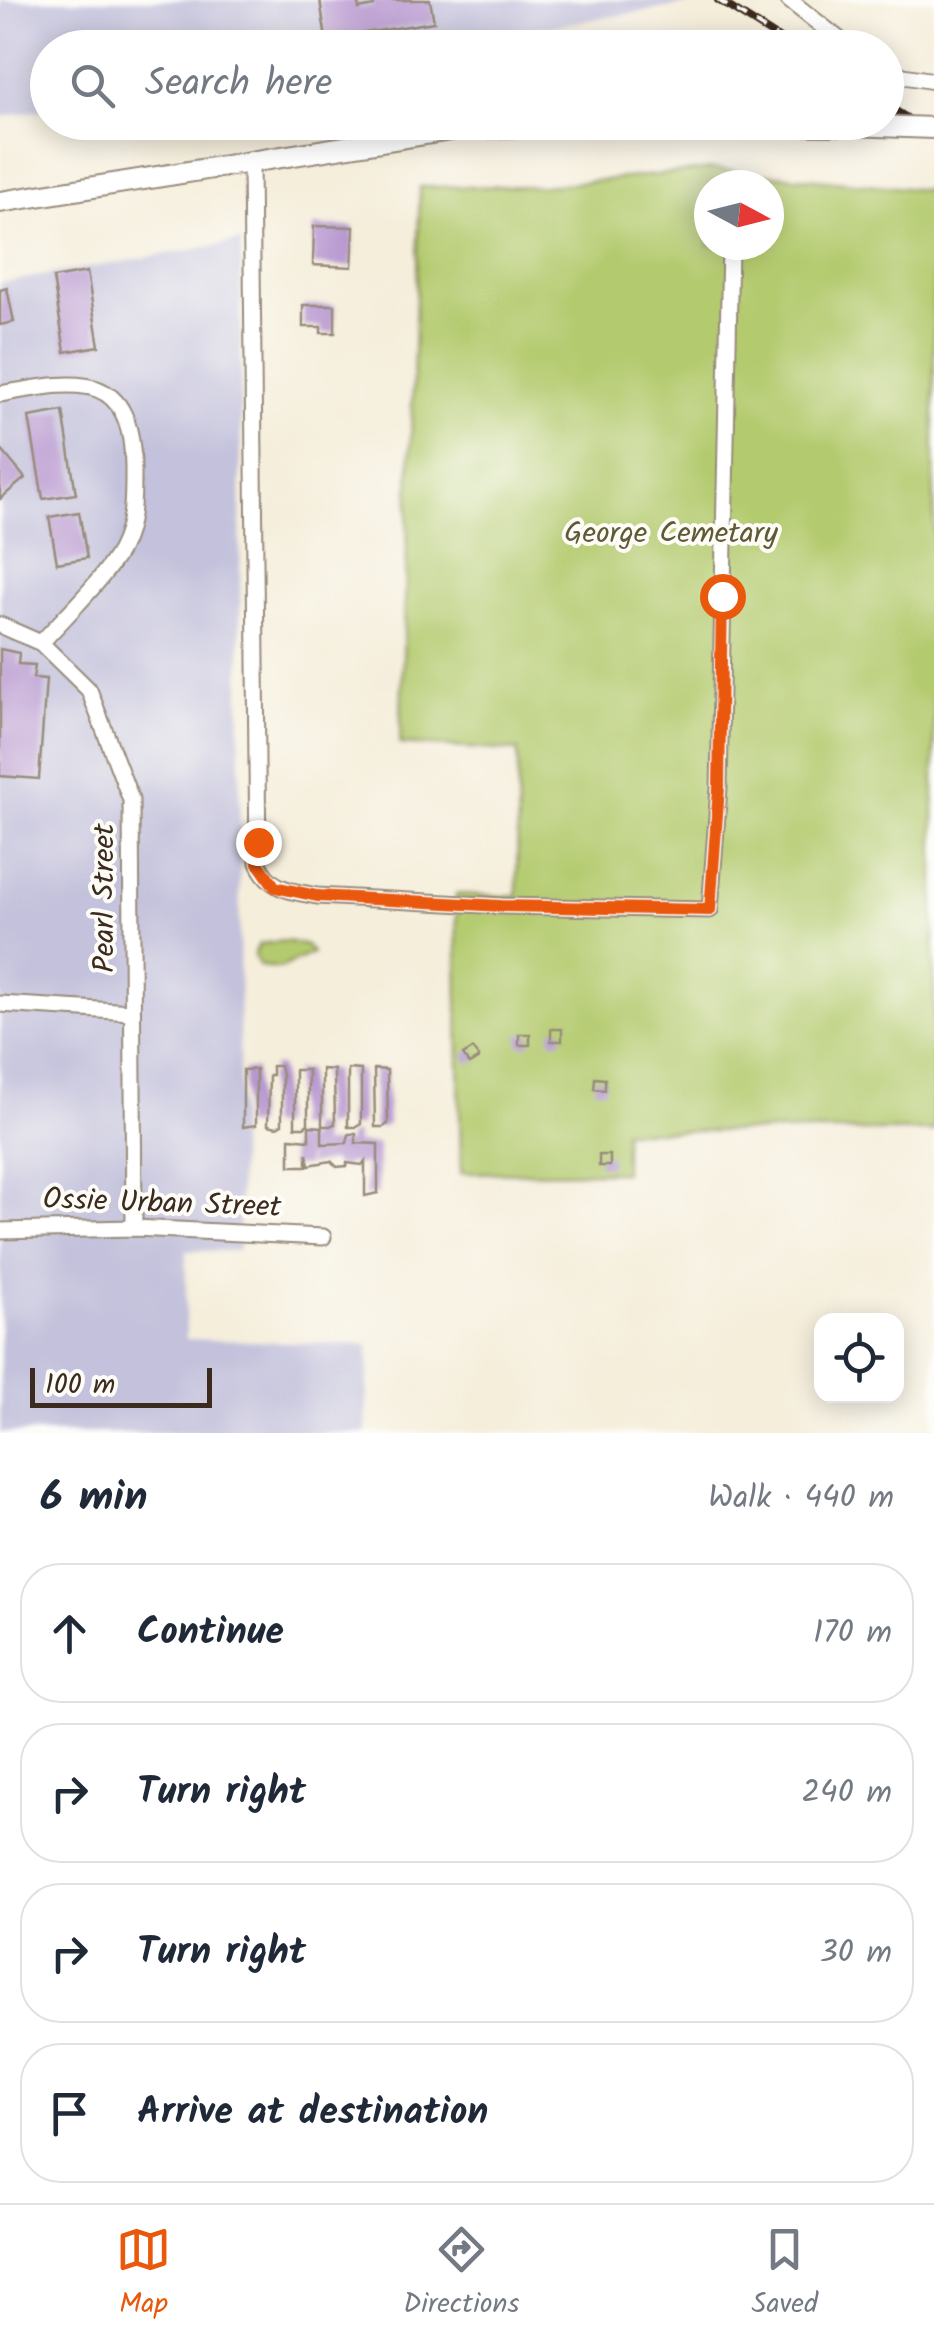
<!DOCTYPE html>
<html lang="en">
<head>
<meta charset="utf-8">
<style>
  body { margin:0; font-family:Kalam,sans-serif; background:#f6f6f7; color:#1f2937 }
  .controls { position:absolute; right:30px; bottom:30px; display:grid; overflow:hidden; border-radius:20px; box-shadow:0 5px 25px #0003 }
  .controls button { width:90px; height:90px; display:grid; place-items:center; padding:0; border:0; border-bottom:2px solid #e0e1e3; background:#fff; color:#1f2937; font:50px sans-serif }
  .compass { position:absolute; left:694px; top:170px; width:90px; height:90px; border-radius:50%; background:#fff; box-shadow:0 5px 25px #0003; rotate:97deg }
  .scale { position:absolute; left:30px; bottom:25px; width:182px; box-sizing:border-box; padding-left:10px; border:5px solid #3b2a1e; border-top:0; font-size:28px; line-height:35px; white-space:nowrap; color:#3b2a1e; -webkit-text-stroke:8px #fdfcf7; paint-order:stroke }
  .stop { position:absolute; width:30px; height:30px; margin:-22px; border:8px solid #ea580c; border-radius:50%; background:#fff }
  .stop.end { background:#ea580c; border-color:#fff; box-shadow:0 2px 10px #0008 }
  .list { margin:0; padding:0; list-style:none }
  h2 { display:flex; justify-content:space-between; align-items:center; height:130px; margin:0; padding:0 40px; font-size:42px }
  h2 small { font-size:32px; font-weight:400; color:#747a83 }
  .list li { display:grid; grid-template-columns:65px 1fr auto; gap:30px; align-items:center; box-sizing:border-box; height:140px; margin:0 20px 20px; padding:0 20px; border:2px solid #e0e1e3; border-radius:40px }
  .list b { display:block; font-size:38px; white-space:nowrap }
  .list em { font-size:32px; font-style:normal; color:#747a83 }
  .icon { flex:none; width:55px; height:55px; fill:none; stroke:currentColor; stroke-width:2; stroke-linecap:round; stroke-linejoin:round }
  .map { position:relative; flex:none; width:934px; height:1433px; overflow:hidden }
  .search { position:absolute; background:#fff; box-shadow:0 5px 25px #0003; left:30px; right:30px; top:30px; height:110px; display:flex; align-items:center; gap:25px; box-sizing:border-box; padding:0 35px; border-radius:55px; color:#747a83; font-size:38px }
  .sheet { height:770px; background:#fff }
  nav { display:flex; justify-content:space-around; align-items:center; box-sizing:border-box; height:140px; border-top:2px solid #e0e1e3; background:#fff; font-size:28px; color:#747a83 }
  nav a { display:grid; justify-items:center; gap:5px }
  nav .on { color:#ea580c }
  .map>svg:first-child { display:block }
</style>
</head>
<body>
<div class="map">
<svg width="934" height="1433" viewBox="0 0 934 1433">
  <rect width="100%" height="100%" fill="#fdfcf7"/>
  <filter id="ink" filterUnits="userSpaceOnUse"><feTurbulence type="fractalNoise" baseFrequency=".01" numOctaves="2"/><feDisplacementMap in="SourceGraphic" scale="20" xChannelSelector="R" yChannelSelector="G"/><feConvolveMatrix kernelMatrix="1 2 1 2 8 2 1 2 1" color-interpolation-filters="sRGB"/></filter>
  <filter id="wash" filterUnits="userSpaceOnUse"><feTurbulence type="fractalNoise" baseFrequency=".0048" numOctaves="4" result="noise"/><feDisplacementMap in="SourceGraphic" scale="40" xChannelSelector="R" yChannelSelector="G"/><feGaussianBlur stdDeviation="2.25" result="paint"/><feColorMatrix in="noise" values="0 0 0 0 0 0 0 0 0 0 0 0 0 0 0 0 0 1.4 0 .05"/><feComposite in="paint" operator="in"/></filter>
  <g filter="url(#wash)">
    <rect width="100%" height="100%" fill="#f5eedb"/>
    <g fill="#c3c1db">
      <polygon points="0,0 691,0 696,3 422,47 48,48 47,109 0,117"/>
      <polygon points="241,241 239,1251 186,1251 186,1339 369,1345 366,1433 0,1433 0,283"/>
    </g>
    <g fill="#b4ca6e" stroke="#787a46" stroke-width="2.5" fill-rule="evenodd">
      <path d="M 714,169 L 934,191 L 934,1131 L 624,1131 L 624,1172 L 461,1173 L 456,894 L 517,897 L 518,751 L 400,744 L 420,187 L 545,186 ZM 709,185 L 769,185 L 769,245 L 709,245 Z"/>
      <polygon points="285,941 306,945 312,953 280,968 260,966 254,955 259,944"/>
    </g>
    <g id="blocks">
      <g fill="#b797d0">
        <polygon points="320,0 357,0 359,9 374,6 373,0 430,0 434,22 326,39"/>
        <polygon points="314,226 354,227 352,267 313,265"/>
        <polygon points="87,272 99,346 65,352 53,278"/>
        <polygon points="7,288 14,322 0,325 0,290"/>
        <polygon points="303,305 335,305 335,333 321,333 321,327 303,327"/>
        <polygon points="63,411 76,494 43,499 29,417"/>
        <polygon points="0,448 25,478 0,499"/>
        <polygon points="79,512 87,558 57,563 49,517"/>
        <polygon points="0,649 19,653 18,664 35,665 33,678 46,679 39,779 0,776"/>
        <rect x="551" y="1029" width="11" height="12"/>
        <rect x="519" y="1034" width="11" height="11"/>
        <polygon points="473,1049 479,1058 469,1064 463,1055"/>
        <polygon points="272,1066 280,1066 282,1075 282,1124 277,1127 268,1125 269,1075 272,1075"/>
        <polygon points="256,1069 256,1125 243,1127 243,1070"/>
        <polygon points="322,1069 334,1070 335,1124 330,1126 322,1126"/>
        <polygon points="348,1069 361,1070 361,1124 356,1127 348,1127"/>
        <polygon points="374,1069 387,1070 388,1124 383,1127 375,1127"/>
        <polygon points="295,1070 308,1070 308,1124 304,1127 295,1127"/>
        <polygon points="595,1078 605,1079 605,1090 594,1089"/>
        <polygon points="309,1126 322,1127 322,1144 347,1143 349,1134 356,1134 356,1143 378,1144 378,1193 365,1196 365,1161 362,1165 347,1163 347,1166 337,1167 331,1161 309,1165 307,1153 307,1166 290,1166 290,1138 309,1140"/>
        <rect x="599" y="1155" width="11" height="11"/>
      </g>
    </g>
  </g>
  <g filter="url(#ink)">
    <use href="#blocks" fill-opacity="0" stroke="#988c7c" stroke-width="2.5"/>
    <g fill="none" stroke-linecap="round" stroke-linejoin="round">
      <g stroke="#988c7c" stroke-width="19">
        <g id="minor">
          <polyline points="789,0 850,48"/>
          <polyline points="886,69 904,76 934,81"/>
          <path d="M 251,161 L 258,863 C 270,890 290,891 317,896 L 502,906 L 710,910 L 719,788 L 730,245"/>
          <path d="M 0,394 C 76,381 132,367 133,468 C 133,497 134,523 120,550 C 102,582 65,616 41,643"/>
          <polyline points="0,625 41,643 89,690 131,800 134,1228"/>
          <polyline points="0,1004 132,1012"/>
          <polyline points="0,1231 134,1228 323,1237"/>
        </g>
      </g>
      <g stroke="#988c7c" stroke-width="24">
        <polyline id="major" points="0,202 457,129 593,123 849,125"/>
      </g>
      <use href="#minor" stroke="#fff" stroke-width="15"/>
      <use href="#major" stroke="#fff" stroke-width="20"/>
      <g stroke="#3b2a1e" stroke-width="8">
        <g id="rail">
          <polyline points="718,0 794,48"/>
          <polyline points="886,105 934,135"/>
        </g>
      </g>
      <use href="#rail" stroke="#fdfcf7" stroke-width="4" stroke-dasharray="11" stroke-linecap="butt"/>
      <g stroke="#988c7c" stroke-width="24" stroke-linecap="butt">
        <polyline id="major-bridge" points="849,125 934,128"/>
      </g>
      <use href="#major-bridge" stroke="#fff" stroke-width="20"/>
    </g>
  </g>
  <g fill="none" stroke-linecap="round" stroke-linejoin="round" filter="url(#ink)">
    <polyline stroke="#ea580c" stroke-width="12" points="258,842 258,863 275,887 317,896 502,906 710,910 719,788 722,596"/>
  </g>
  <g text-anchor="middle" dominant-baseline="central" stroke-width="8" stroke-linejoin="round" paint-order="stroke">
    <g font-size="30" fill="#5f5a36" stroke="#fdfcf7">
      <text x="671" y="534">George Cemetary</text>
    </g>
    <g font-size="30" fill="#3b2a1e" stroke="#fdfcf7">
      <text transform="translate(105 898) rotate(-90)">Pearl Street</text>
      <text transform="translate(162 1204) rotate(2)">Ossie Urban Street</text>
    </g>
  </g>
</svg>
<div class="controls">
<button><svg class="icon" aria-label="locate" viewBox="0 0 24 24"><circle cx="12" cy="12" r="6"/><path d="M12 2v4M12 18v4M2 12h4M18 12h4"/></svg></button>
</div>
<svg class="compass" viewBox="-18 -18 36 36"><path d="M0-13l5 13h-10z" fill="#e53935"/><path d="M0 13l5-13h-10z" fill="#747a83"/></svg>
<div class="scale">100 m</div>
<div class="stop" style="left:722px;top:596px"></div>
<div class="stop end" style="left:258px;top:842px"></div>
<div class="search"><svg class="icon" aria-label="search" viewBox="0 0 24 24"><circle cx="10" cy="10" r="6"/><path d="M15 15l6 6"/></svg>Search here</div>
</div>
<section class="sheet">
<h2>6 min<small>Walk · 440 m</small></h2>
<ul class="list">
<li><svg class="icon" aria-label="ahead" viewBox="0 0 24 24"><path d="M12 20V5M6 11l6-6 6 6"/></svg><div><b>Continue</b></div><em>170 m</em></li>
<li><svg class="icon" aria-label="right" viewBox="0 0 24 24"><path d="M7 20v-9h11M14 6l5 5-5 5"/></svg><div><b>Turn right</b></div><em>240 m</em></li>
<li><svg class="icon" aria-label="right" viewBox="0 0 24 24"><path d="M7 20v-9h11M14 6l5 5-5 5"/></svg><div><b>Turn right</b></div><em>30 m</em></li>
<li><svg class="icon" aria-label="arrive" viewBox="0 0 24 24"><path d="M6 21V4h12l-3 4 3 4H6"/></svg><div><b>Arrive at destination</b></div></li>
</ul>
</section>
<nav>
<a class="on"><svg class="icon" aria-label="map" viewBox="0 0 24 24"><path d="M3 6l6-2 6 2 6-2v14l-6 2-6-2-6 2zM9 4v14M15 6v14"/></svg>Map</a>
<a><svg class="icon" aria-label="directions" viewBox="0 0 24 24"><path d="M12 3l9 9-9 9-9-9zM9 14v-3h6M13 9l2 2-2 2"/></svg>Directions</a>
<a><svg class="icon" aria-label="saved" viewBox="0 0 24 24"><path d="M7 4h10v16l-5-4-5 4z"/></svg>Saved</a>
</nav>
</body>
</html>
